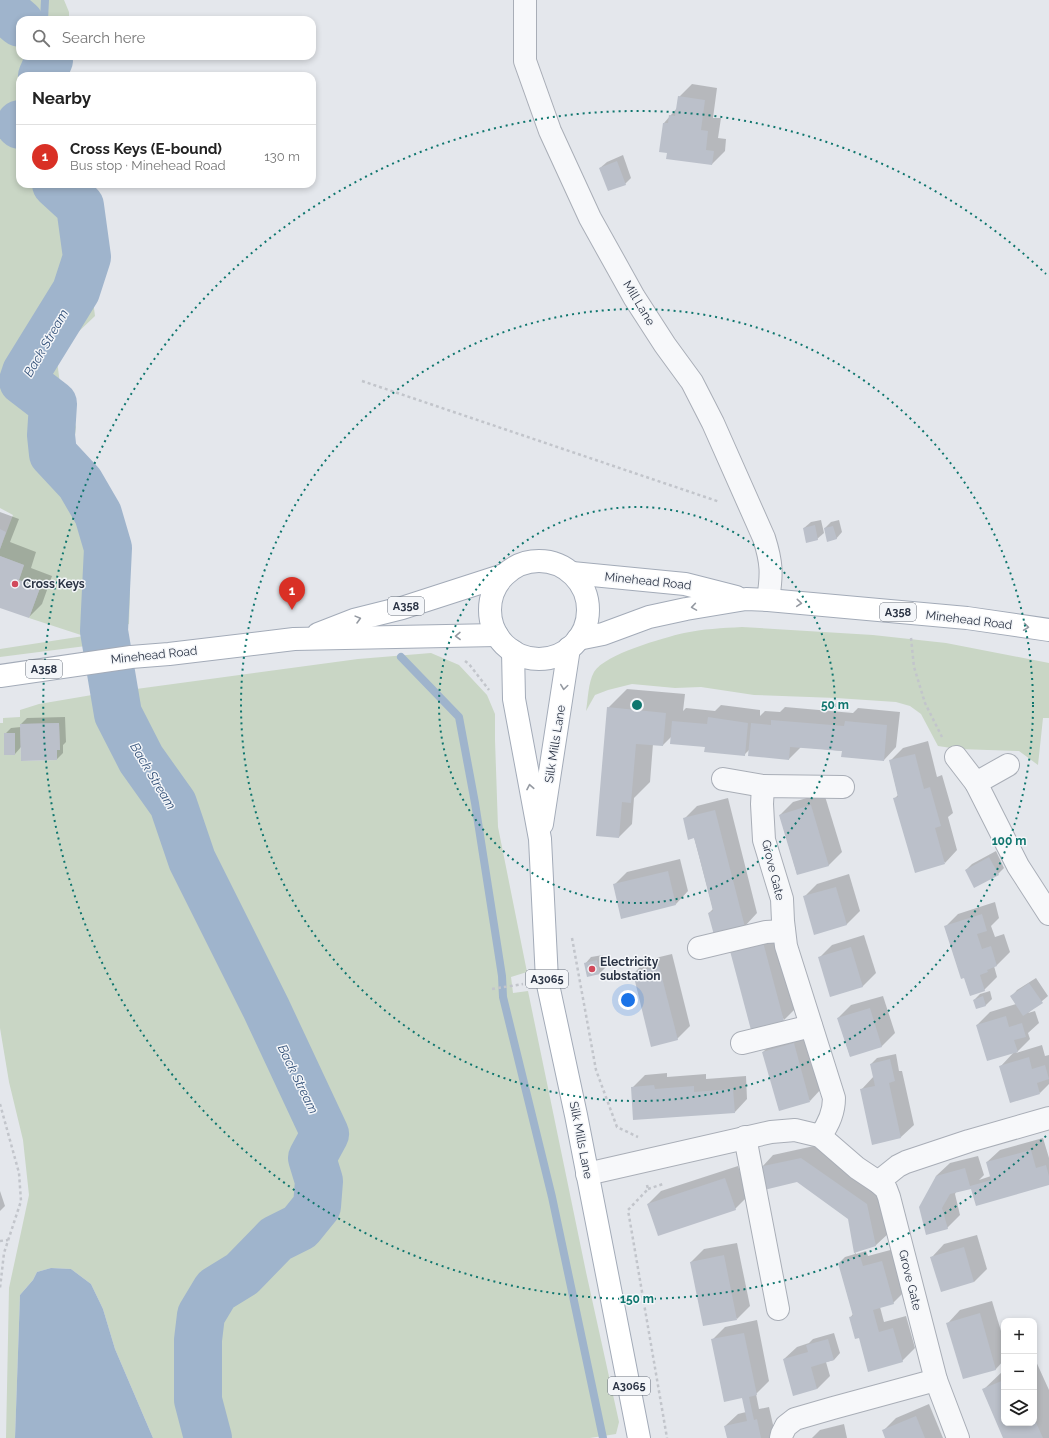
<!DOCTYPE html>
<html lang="en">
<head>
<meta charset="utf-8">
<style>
  body { margin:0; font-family:Raleway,sans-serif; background:#f6f6f6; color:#222 }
  .controls { position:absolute; right:12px; bottom:12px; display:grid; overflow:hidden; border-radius:8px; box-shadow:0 2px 6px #0003 }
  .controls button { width:36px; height:36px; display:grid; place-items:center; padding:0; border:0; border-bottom:1px solid #e0e0e0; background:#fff; color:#222; font:20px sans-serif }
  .you { position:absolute; left:628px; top:1000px; width:14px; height:14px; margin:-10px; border:3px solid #fff; border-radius:50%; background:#1a73e8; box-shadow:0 0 0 6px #1a73e833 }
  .badge { display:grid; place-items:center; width:26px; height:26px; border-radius:50%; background:#d93025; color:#fff; font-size:13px; font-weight:700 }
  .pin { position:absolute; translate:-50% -33px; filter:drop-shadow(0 1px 2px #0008) }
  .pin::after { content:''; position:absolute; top:21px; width:14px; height:12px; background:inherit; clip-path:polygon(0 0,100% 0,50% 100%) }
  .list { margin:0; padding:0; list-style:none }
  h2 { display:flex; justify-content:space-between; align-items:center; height:52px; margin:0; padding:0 16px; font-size:17px }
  h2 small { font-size:13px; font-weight:400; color:#767676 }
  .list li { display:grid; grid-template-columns:26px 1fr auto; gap:12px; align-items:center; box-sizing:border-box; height:64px; padding:0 16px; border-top:1px solid #e0e0e0 }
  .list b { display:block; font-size:15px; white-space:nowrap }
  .list p { margin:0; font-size:13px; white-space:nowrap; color:#767676 }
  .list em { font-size:13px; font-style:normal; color:#767676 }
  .icon { flex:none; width:22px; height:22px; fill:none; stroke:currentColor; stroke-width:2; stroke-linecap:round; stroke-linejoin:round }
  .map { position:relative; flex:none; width:1049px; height:1438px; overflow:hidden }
  .search { position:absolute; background:#fff; box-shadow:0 2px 6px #0003; left:16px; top:16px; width:300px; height:44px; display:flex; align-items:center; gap:10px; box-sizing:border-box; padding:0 14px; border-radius:12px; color:#767676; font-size:15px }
  .panel { position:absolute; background:#fff; box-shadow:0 2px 6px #0003; left:16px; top:72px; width:300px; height:116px; border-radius:12px }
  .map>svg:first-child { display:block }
</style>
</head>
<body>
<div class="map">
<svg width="1049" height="1438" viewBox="0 0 1049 1438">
  <rect width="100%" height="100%" fill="#e4e7ec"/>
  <g fill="#c9d6c5" fill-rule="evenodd">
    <polygon points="0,0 64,0 69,12 69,20 20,20 20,56 68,56 59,76 20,76 20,184 71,184 83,201 93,263 91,285 95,316 56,353 60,384 76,427 72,459 106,513 120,554 130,593 129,624 85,636 86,646 0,657 0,649 84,636 29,618 40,588 19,580 24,565 0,556 0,549 13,515 0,508"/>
    <path d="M 742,627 L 873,635 L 946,643 L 1049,663 L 1049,718 L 1043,718 L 1038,765 L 1019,751 L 958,749 L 938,746 L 921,714 L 910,706 L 896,702 L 836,698 L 754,695 L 701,687 L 675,688 L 632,684 L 608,690 L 595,695 L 586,711 C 588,699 588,683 594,672 C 605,654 663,638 684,633 C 703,629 722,628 742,627 Z"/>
    <path d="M 431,653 L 459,665 L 487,695 L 495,714 L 495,740 L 498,827 L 527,972 L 511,977 L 513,993 L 528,991 L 586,1272 L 619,1422 L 616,1434 L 590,1438 L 153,1438 L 115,1349 L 103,1309 L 91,1284 L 71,1269 L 51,1268 L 37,1272 L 33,1280 L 20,1295 L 15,1438 L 6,1438 L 9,1288 L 29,1195 L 23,1140 L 9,1082 L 0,1028 L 0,723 L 3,723 L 3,718 L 20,717 L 20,710 L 39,704 L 92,695 L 358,659 ZM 59,723 L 60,749 L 57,750 L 57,760 L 21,761 L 20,724 ZM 4,733 L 15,733 L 15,755 L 4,755 Z"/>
  </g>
  <polygon fill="#9fb4cc" points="51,1268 71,1269 91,1284 103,1309 115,1349 153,1438 15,1438 20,1295 33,1280 37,1272"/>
  <g fill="#0003">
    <polygon points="692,84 717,88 713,118 721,118 718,138 726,139 725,151 712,164 668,152 664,123 677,108 679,97"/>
    <polygon points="623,155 631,178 625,184 600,168 607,162"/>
    <polygon points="0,512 19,519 10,542 36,552 31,568 52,576 42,604 29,617 0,607"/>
    <polygon points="821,520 824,533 817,539 804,528 811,522"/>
    <polygon points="839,520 842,532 836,539 825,528 831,522"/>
    <polygon points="627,689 685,694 683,711 686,708 715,711 721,705 760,710 760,716 765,711 780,712 785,707 853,713 858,708 900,712 896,747 884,760 843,751 801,747 789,759 750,749 744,755 706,747 672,736 663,745 653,744 650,782 634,798 632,824 619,837 608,708"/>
    <polygon points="65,717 66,742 63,745 63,753 57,759 21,747 15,754 5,734 11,728 21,727 21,724 27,718"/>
    <polygon points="928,741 937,777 942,775 953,813 948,817 957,850 945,863 895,798 898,795 890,761 903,748"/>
    <polygon points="824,793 842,852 829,865 797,874 780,815 793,802"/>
    <polygon points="728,798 757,913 745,926 709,913 713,909 694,837 684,819 697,806"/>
    <polygon points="996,851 1004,868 998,874 966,870 972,864"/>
    <polygon points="680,859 688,891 676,904 614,885 627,872"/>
    <polygon points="849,874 860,911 847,924 815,933 804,897 817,884"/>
    <polygon points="995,902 999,918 991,926 995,937 1004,934 1010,952 997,965 994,966 997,977 984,990 945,927 958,914"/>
    <polygon points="776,930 797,1007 784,1020 744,938"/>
    <polygon points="864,935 876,973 863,986 831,996 820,957 832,945"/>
    <polygon points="672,954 690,1026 677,1039 634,973 647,960"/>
    <polygon points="603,955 606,967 600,973 585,964 591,957"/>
    <polygon points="1036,978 1048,996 1028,1013 1035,1011 1039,1023 1028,1033 1030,1039 1016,1053 1042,1045 1045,1056 1049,1055 1049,1084 1040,1093 1000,1067 1014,1052 977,1025 990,1012 1016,1004 1011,997 1017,990"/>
    <polygon points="990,991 992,999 986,1005 977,1008 974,1000 980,994"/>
    <polygon points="883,996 895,1033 882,1046 850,1056 838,1018 851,1005"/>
    <polygon points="806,1031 822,1088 810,1101 763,1052 776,1039"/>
    <polygon points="896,1054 899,1071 902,1071 914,1125 901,1137 873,1144 861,1090 874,1076 871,1064 877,1058"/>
    <polygon points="667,1073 667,1077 706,1074 706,1079 746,1076 747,1099 735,1112 632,1088 645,1075"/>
    <polygon points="1043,1138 1049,1158 1049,1184 972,1187 956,1192 955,1194 960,1215 947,1228 927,1234 936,1176 950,1163 978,1156 984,1175 979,1180 991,1176 987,1162 1000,1150"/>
    <polygon points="814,1146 879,1191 889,1233 876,1245 855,1252 856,1254 866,1251 868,1256 894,1249 906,1290 893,1303 880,1307 884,1322 906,1316 915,1348 902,1361 860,1338 850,1318 853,1314 839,1263 845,1257 855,1254 849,1219 797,1181 761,1168 773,1155"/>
    <polygon points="738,1166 748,1196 735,1209 648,1204 661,1191"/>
    <polygon points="0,1191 5,1206 0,1211"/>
    <polygon points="977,1235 987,1269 974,1282 932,1257 944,1244"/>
    <polygon points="737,1243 750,1306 737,1319 691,1262 704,1249"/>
    <polygon points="992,1301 1004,1341 1004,1360 996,1369 964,1378 948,1323 960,1310"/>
    <polygon points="757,1320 769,1381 756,1394 759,1409 769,1407 776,1438 728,1438 725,1426 738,1414 746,1412 743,1399 712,1340 725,1327"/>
    <polygon points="834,1333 840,1353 834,1360 826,1362 830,1376 817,1389 784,1359 797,1347 809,1343 813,1339"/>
    <polygon points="1034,1357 1049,1390 1049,1438 1004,1438 983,1390 1004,1370 1004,1423 1034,1423"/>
    <polygon points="929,1404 943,1438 886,1438 883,1431 896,1418"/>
    <polygon points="844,1424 847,1438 812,1438 820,1430"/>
  </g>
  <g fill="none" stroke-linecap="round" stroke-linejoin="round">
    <g stroke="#9fb4cc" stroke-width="8">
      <polyline points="44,20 45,0"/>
      <polyline points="401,657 459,717 475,803 502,976 503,997 552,1197 603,1438"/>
    </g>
    <g stroke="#9fb4cc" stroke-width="48">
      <polyline points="0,6 20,23"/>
      <polyline points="42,76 49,60 48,56"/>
      <polyline points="20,124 20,125"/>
      <polyline points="56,184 80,206 87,257 76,291 26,372 23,381 53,404 51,435 53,454 80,483 98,514 108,548 104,631 118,714 141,759 173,804 192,860 266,1008 325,1134 312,1158 319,1181 317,1206 300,1227 276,1239 242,1274 216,1290 201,1315 198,1340 198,1400 208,1438"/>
    </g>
  </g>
  <g fill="#bbc0ca">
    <polygon points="678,96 705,100 701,130 708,131 706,150 714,151 712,165 666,159 667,153 659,152 663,123 668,123 669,115 675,116"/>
    <polygon points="617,161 626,185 608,191 599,168"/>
    <polygon points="815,525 818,540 806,543 803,528"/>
    <polygon points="833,526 837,539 827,542 824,528"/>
    <polygon points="0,529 6,532 0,549"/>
    <polygon points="0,556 24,565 19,580 40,588 29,618 0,608"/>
    <polygon points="607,707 666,713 663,746 636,744 631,803 622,802 619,838 596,836"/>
    <polygon points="708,717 748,723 745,756 704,752 705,747 670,744 672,721 707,724"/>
    <polygon points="771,720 844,726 845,721 887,725 884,761 841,757 842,751 790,747 789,760 748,756 751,723 771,725"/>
    <polygon points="59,723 60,750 57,750 57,760 21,761 20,724"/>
    <rect x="4" y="733" width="11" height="22"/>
    <polygon points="915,754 924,789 930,787 941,826 935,828 945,864 915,873 893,798 898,797 889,760"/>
    <polygon points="811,805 829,866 797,875 779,815"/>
    <polygon points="715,810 745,927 714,935 708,913 713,911 699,856 694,838 688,840 683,818"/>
    <polygon points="989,857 999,875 974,888 965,870"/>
    <polygon points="668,871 676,905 621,919 613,884"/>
    <polygon points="836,887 847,925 814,935 803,896"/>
    <polygon points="982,914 987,931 977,934 982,949 991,946 997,966 987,970 988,972 980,975 985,991 970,996 964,978 961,979 944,926"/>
    <polygon points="763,942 784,1021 751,1030 730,951"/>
    <polygon points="851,947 863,987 830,997 818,957"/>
    <polygon points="597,960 600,974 587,977 584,963"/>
    <polygon points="659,966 678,1040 651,1047 633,973"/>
    <polygon points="1029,983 1043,1003 1023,1016 1010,996"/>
    <polygon points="983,996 986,1006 976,1009 973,1000"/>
    <polygon points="870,1008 882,1047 850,1057 837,1018"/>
    <polygon points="1006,1016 1009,1027 1022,1023 1026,1037 1014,1040 1018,1052 987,1061 976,1025"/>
    <polygon points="794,1043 810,1102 779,1111 762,1052"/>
    <polygon points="1029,1057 1032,1069 1045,1065 1049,1079 1037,1083 1040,1094 1010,1103 999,1066"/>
    <polygon points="890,1059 895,1081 889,1083 901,1138 872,1145 860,1089 875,1086 870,1064"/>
    <polygon points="654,1085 655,1089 694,1086 694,1092 733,1089 735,1113 633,1120 631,1087"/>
    <polygon points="1031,1150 1036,1168 1046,1165 1049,1176 1049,1185 976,1206 971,1189 950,1194 942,1208 948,1229 926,1235 919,1207 936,1176 965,1168 970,1186 981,1183 991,1180 986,1162"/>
    <polygon points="801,1158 867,1204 876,1246 854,1253 848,1219 797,1182 764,1190 759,1167"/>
    <polygon points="725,1178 736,1210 658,1236 647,1204"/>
    <polygon points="964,1247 974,1282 941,1292 930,1257"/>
    <polygon points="724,1255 737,1320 703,1326 690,1262"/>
    <polygon points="860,1256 863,1266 882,1261 894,1304 873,1310 879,1332 893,1328 903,1362 868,1372 859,1338 855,1339 849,1317 853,1316 838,1263"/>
    <polygon points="980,1313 996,1370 963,1379 946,1323"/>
    <polygon points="744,1333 757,1395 749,1397 754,1420 757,1419 761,1438 727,1438 724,1426 747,1421 742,1398 724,1402 711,1339"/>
    <polygon points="828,1339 834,1360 811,1367 817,1389 793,1396 783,1359 808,1352 806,1345"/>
    <polygon points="1004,1380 1004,1423 1034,1423 1034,1418 1043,1438 1003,1438 982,1389"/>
    <polygon points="916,1416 925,1438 885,1438 882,1430"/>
  </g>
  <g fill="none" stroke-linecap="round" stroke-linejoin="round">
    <g stroke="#a9aeb7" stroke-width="24">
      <g id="minor">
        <path d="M 525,0 L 525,61 L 550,131 L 590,218 L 634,297 L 665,345 L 692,382 L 713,423 L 764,538 C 772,563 772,574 768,600"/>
        <polyline points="956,757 976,783 1018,866 1049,914"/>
        <polyline points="723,779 763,786"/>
        <polyline points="976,783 1008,765"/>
        <polyline points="699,948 766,932 784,931"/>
        <polyline points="742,1043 811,1026"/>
        <path d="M 820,1136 C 829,1124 834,1113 834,1098 L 786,946 L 783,921 L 782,899 L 764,840 L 762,804 L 763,786 L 843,787"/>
        <polyline points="745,1137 778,1309"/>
        <polyline points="587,1174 771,1132 795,1130 820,1136 857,1168 878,1182 886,1189 889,1197 936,1380 958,1438"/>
        <polyline points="878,1182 898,1166 906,1162 969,1141 1049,1118"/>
        <polyline points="781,1438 782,1434 786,1426 795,1419 833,1408 936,1380"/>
      </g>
    </g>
    <g stroke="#a3abb8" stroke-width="24">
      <g id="major">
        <circle cx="539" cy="610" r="49"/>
        <polyline points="572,573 685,584 736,597"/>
        <polyline points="318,634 354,620 402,608 504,575"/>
        <polyline points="578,639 603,634 649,617 686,609 746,599 768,600 967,618 1049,630"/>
        <polyline points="513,651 514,699 540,839 547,980 576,1115 639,1438"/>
        <polyline points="0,676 131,657 169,654 294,639 497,635"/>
        <polyline points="542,824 569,648"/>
      </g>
    </g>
    <g stroke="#c2c5cb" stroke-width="2.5" stroke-dasharray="3 3" stroke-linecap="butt">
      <polyline points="362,381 720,502"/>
      <polyline points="911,638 914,667 925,703 942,737"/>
      <polyline points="465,661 469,664 489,690"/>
      <polyline points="572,938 596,1070 617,1127 638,1137"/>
      <polyline points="492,989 523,984"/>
      <polyline points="0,1104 19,1173 21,1201 4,1253 0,1288"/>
      <polyline points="647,1185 648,1189 628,1210 667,1438"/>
      <polyline points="648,1189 663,1184"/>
      <polyline points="0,1241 8,1240"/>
    </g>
    <use href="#minor" stroke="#f7f8fa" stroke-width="22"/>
    <use href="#major" stroke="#fff" stroke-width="22"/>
  </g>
  <defs><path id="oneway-chevron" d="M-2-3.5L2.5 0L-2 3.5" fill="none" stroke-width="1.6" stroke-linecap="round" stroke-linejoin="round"/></defs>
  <g stroke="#959aa2">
    <use href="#oneway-chevron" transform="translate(799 603) rotate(5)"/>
    <use href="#oneway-chevron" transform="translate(694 607) rotate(171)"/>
    <use href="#oneway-chevron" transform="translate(358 619) rotate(-15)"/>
    <use href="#oneway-chevron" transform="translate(1026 627) rotate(8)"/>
    <use href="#oneway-chevron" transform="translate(458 636) rotate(179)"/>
    <use href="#oneway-chevron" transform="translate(564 687) rotate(98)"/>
    <use href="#oneway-chevron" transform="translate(530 787) rotate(-101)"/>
  </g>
  <g fill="none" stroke="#0f766e" stroke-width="2" stroke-dasharray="2 4">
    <circle cx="637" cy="705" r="198"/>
    <circle cx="637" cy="705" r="396"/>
    <path d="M1046 1136A594 594 0 1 1 1046 274"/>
  </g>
  <g fill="#d1495b" stroke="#f4f6f9" stroke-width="1.5">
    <circle cx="15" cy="584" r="4"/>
    <circle cx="592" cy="969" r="4"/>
  </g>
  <g text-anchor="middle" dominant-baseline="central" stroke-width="3" stroke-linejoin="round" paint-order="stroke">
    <g fill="#f4f6f9" stroke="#676e7b" stroke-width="1">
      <rect x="388" y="597" width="36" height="18" rx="3"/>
      <rect x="880" y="603" width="36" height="18" rx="3"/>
      <rect x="26" y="660" width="36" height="18" rx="3"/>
      <rect x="526" y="970" width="42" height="18" rx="3"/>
      <rect x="608" y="1377" width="42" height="18" rx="3"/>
    </g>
    <g font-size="11" font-weight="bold" fill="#2b3445">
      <text x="406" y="606">A358</text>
      <text x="898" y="612">A358</text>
      <text x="44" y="669">A358</text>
      <text x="547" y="979">A3065</text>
      <text x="629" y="1386">A3065</text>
    </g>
    <g font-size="12" fill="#2b3445" stroke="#f4f6f9">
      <text transform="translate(639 303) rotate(59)">Mill Lane</text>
      <text transform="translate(648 581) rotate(6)">Minehead Road</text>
      <text transform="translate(969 620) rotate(7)">Minehead Road</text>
      <text transform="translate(154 655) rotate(-6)">Minehead Road</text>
      <text transform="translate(555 744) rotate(-81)">Silk Mills Lane</text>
      <text transform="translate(773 870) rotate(76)">Grove Gate</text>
      <text transform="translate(581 1140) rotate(79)">Silk Mills Lane</text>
      <text transform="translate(910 1280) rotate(76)">Grove Gate</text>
    </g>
    <g font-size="12" font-weight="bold" fill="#2b3445" stroke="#f4f6f9" text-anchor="start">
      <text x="23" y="584">Cross Keys</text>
      <text x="600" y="962">Electricity<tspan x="600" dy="14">substation</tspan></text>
    </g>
    <g font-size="13" font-style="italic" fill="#34527a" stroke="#f4f6f9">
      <text transform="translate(46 343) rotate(-60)">Back Stream</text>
      <text transform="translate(153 776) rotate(59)">Back Stream</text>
      <text transform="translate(298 1079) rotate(64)">Back Stream</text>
    </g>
  </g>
  <circle cx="637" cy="705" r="6" fill="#0f766e" stroke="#f4f6f9" stroke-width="2"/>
  <g font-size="12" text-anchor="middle" font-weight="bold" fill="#0f766e" stroke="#f4f6f9" stroke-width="3" stroke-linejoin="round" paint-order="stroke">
    <text x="835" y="709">50 m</text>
    <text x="1009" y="845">100 m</text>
    <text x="637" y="1303">150 m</text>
  </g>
</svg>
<div class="controls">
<button>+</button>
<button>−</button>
<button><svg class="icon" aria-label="layers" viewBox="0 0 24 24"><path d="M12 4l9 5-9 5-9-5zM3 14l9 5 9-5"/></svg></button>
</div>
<div class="you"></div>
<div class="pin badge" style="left:292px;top:610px">1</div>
<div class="search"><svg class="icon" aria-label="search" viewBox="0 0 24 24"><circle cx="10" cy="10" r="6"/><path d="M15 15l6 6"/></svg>Search here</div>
<section class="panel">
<h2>Nearby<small></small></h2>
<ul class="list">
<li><span class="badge">1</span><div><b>Cross Keys (E-bound)</b><p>Bus stop · Minehead Road</p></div><em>130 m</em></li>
</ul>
</section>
</div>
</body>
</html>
